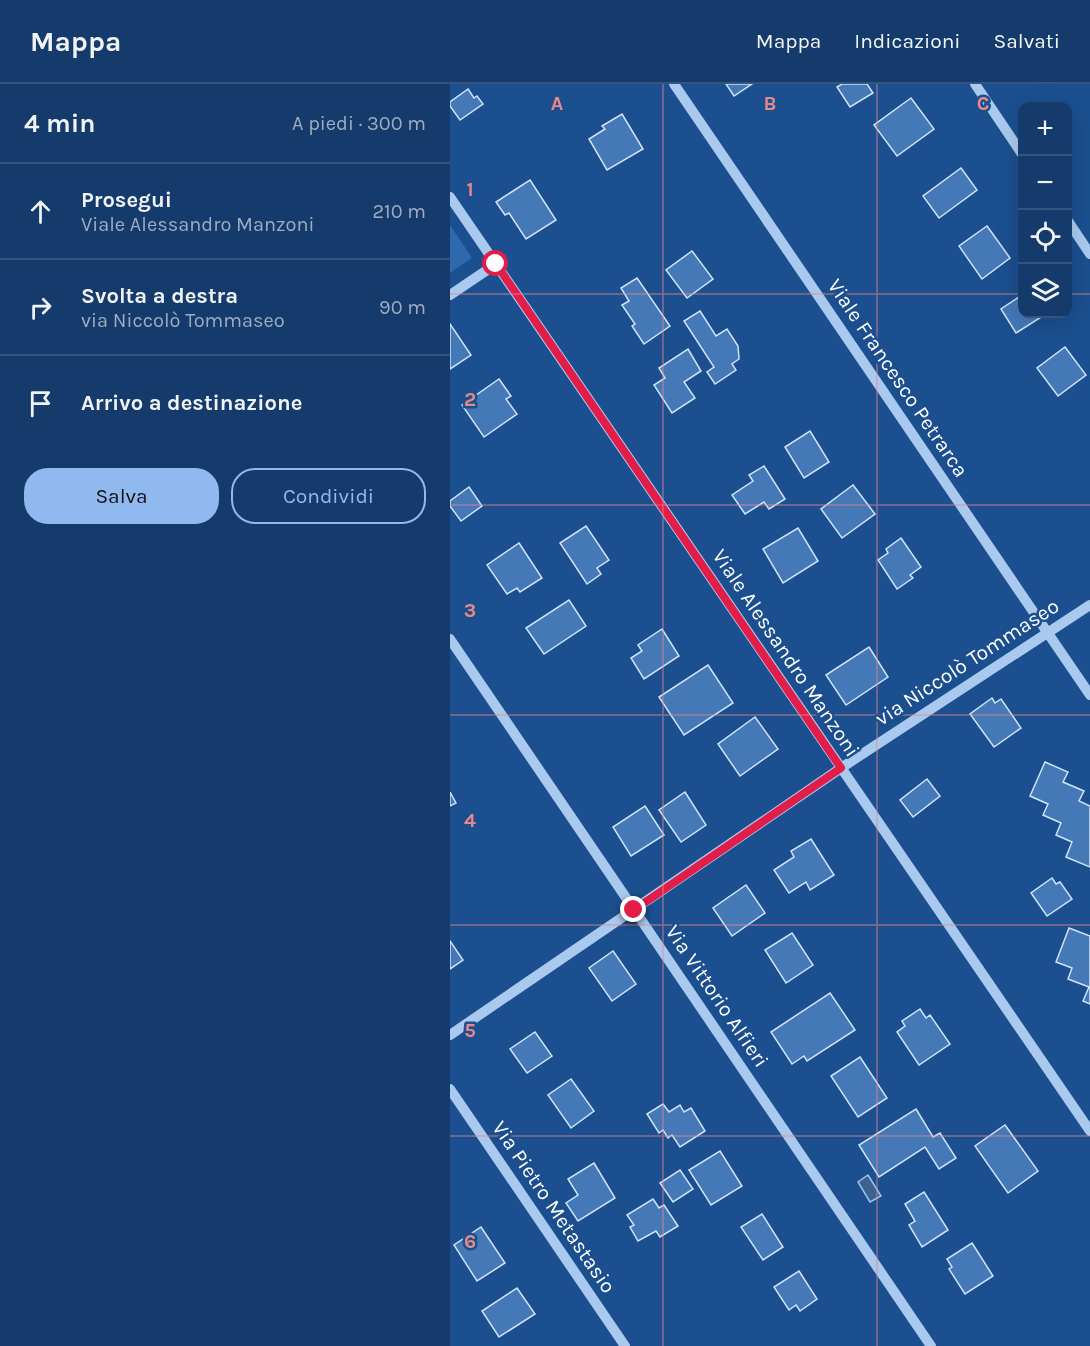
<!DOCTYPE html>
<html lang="it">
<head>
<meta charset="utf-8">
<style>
  body { margin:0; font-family:Karla,sans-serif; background:#1d4271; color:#f1f3f6 }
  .controls { position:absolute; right:18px; top:18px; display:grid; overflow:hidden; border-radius:12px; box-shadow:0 6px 24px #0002 }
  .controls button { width:54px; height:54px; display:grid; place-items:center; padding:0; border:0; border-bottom:2px solid #33557e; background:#143b6b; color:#f1f3f6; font:30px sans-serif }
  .stop { position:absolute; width:18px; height:18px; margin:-14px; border:4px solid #e11d48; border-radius:50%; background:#fff }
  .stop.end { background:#e11d48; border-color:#fff; box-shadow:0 2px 6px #0008 }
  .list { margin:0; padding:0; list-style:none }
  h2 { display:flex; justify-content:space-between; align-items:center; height:78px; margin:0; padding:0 24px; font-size:26px }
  h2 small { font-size:20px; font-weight:400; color:#9dadc1 }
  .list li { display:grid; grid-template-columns:39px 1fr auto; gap:18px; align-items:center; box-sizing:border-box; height:96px; padding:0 24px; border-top:2px solid #33557e }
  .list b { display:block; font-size:22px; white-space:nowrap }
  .list p { margin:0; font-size:20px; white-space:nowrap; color:#9dadc1 }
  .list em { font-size:20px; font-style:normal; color:#9dadc1 }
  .actions { display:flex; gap:12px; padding:18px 24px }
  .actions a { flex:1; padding:14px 0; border:2px solid #90b9f0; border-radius:24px; text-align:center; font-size:21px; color:#90b9f0 }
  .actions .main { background:#90b9f0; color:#111 }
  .icon { flex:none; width:33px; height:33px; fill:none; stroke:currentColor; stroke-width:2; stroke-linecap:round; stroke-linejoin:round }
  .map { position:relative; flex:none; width:640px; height:1262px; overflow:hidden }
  header { display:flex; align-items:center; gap:36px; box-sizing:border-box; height:84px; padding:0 30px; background:#143b6b; border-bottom:2px solid #33557e }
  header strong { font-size:28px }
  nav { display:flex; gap:33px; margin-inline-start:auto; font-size:21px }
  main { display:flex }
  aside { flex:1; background:#143b6b }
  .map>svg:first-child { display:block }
</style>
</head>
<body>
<header>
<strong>Mappa</strong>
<nav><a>Mappa</a><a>Indicazioni</a><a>Salvati</a></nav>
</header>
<main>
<aside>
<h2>4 min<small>A piedi · 300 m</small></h2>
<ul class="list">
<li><svg class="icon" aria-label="ahead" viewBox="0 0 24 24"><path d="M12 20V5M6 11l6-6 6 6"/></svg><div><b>Prosegui</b><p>Viale Alessandro Manzoni</p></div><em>210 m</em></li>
<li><svg class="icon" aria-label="right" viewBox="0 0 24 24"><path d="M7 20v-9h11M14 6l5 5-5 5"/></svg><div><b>Svolta a destra</b><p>via Niccolò Tommaseo</p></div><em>90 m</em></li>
<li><svg class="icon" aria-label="arrive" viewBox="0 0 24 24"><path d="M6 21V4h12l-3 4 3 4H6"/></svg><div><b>Arrivo a destinazione</b></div></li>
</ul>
<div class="actions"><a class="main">Salva</a><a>Condividi</a></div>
</aside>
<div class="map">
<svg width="640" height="1262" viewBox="0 0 640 1262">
  <rect width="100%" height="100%" fill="#1b4f8f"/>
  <polygon fill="#2e69ad" points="0,141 22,174 0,189"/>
  <polygon fill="#3c6290" stroke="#9cc4f0" stroke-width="1.5" points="418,1091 431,1112 420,1118 408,1098"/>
  <g fill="#4478b7" stroke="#cfe3fa" stroke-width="1.5">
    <polygon points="276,0 302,0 284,12"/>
    <polygon points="392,0 417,0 423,9 400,23 387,3"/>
    <polygon points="18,5 24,14 27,12 33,20 10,36 0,22 0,18"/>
    <polygon points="461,14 484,45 447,72 424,41"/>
    <polygon points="172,30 193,65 157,86 139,55 155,45 152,42"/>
    <polygon points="511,84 527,106 489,134 473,112"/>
    <polygon points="80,96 106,136 76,155 59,129 55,131 46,118"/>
    <polygon points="537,142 560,174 532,195 509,162"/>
    <polygon points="242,167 263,195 237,214 216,186"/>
    <polygon points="187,194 220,242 194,260 182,242 185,240 172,221 179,217 171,204"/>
    <polygon points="572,211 572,230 596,230 566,249 551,225"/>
    <polygon points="250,227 266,252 277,245 288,262 289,275 282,280 286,286 265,300 257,288 264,283 234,237"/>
    <polygon points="0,240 21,271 0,285"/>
    <polygon points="615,263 636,291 608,312 587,284"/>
    <polygon points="238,265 251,287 234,298 245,314 222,329 204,301 215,294 209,284"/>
    <polygon points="49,295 61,312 56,315 67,330 34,353 12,321"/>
    <polygon points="360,347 379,378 354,394 335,363"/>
    <polygon points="314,382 335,415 319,425 314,418 295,430 282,411 303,397 299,391"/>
    <polygon points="403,401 425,430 392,454 371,425"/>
    <polygon points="19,403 32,422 11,437 0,422 0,417"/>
    <polygon points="136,442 159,476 147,484 151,490 137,500 110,459"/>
    <polygon points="348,444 368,477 333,499 313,465"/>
    <polygon points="451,454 471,483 460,491 463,494 447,505 428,476 438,469 436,465"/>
    <polygon points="69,459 92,494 70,508 67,504 57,510 37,481"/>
    <polygon points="119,516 136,542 94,570 76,544"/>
    <polygon points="212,545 229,572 194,595 181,574 192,567 188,561"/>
    <polygon points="419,563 438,593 396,621 376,591"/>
    <polygon points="258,581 283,619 234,651 209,613"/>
    <polygon points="542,614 545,619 551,615 571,644 544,663 520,630"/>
    <polygon points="305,633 328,665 290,692 268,660"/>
    <polygon points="595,678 618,688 613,698 634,707 629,717 640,722 640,783 616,773 622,758 606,751 611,739 593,731 598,720 580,712"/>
    <polygon points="477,695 490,712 463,733 450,716"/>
    <polygon points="0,708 6,719 0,722"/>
    <polygon points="235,708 256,741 231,758 209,726"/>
    <polygon points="195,722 214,751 181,772 163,743"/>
    <polygon points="361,755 384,791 360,806 356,798 339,809 324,786 344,773 341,767"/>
    <polygon points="602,794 606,800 610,798 622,815 597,832 581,809"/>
    <polygon points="296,801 315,829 282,852 263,824"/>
    <polygon points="619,844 640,852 640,920 633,917 639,903 618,895 622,884 606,878"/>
    <polygon points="342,849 363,881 336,899 315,866"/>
    <polygon points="0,857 13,876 0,885"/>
    <polygon points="163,867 186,900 162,917 139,884"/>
    <polygon points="380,909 405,946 357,977 354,972 342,980 321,948"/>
    <polygon points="470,925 476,934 480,931 500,960 469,981 447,948 455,942 452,937"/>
    <polygon points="85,948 102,972 77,989 60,965"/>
    <polygon points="410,973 437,1014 408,1033 381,992"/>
    <polygon points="121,995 144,1027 121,1044 98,1011"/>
    <polygon points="213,1020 219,1028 230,1021 234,1028 241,1024 255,1047 230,1063 222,1051 218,1054 213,1046 209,1049 197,1030"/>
    <polygon points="466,1025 483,1053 490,1049 506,1074 489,1085 475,1063 429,1093 409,1061"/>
    <polygon points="555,1041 588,1087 558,1109 525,1062"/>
    <polygon points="270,1067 292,1102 261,1121 239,1086"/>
    <polygon points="144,1079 165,1114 128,1137 116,1119 128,1111 118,1095"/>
    <polygon points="230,1086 243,1105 223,1118 210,1099"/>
    <polygon points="474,1108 498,1146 472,1163 459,1141 465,1137 455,1120"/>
    <polygon points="203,1115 209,1124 214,1121 228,1142 210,1153 206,1147 188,1157 180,1143 184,1141 177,1131"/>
    <polygon points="312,1130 333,1163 313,1176 291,1143"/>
    <polygon points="31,1143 55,1179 27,1197 4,1161"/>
    <polygon points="522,1159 543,1192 515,1210 499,1185 502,1183 497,1175"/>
    <polygon points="349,1187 367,1215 350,1227 346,1221 339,1226 324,1203"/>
    <polygon points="67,1204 85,1230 49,1253 32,1227"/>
  </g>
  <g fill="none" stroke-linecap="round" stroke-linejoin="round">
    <g stroke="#a9c9ee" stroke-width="10">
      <polyline points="224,0 640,611"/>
      <polyline points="525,0 572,70"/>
      <polyline points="0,113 640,1047"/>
      <polyline points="618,137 640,170"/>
      <polyline points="0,211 46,180"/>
      <polyline points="0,555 481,1262"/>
      <polyline points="0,951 391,684 640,521"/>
      <polyline points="0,1005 175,1262"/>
    </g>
  </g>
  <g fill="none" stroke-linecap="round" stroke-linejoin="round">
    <polyline stroke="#e11d48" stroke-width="8" points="46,180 391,684 184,826"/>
  </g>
  <path fill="none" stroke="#e88989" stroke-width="1.5" stroke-opacity="0.55" d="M 213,0 L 213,1262M 427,0 L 427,1262M 0,210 L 572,210M 618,210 L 640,210M 0,421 L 640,421M 0,631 L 640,631M 0,841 L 640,841M 0,1052 L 640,1052"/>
  <g text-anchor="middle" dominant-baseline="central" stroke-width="5" stroke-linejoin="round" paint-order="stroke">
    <g font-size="21" fill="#fff" stroke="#1b4f8f">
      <text transform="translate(448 294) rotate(56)">Viale Francesco Petrarca</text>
      <text transform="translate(336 569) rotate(56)">Viale Alessandro Manzoni</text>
      <text transform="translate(517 578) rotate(-33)">via Niccolò Tommaseo</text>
      <text transform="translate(267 912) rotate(56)">Via Vittorio Alfieri</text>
      <text transform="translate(104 1123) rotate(56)">Via Pietro Metastasio</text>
    </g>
  </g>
  <g font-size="20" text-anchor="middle" font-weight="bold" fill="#e88989" stroke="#1b4f8f" stroke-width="5" stroke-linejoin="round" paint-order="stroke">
    <text x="107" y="26">A</text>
    <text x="320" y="26">B</text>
    <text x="533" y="26">C</text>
    <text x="20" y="112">1</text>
    <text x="20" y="322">2</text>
    <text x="20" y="533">3</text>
    <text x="20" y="743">4</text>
    <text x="20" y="953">5</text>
    <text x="20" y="1164">6</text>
  </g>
</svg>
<div class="controls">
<button>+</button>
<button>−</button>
<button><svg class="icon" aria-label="locate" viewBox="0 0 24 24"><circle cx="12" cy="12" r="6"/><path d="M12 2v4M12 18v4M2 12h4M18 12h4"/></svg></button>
<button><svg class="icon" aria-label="layers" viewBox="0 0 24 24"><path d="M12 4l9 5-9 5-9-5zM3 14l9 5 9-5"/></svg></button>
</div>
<div class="stop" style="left:46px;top:180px"></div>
<div class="stop end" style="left:184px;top:826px"></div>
</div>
</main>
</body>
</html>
